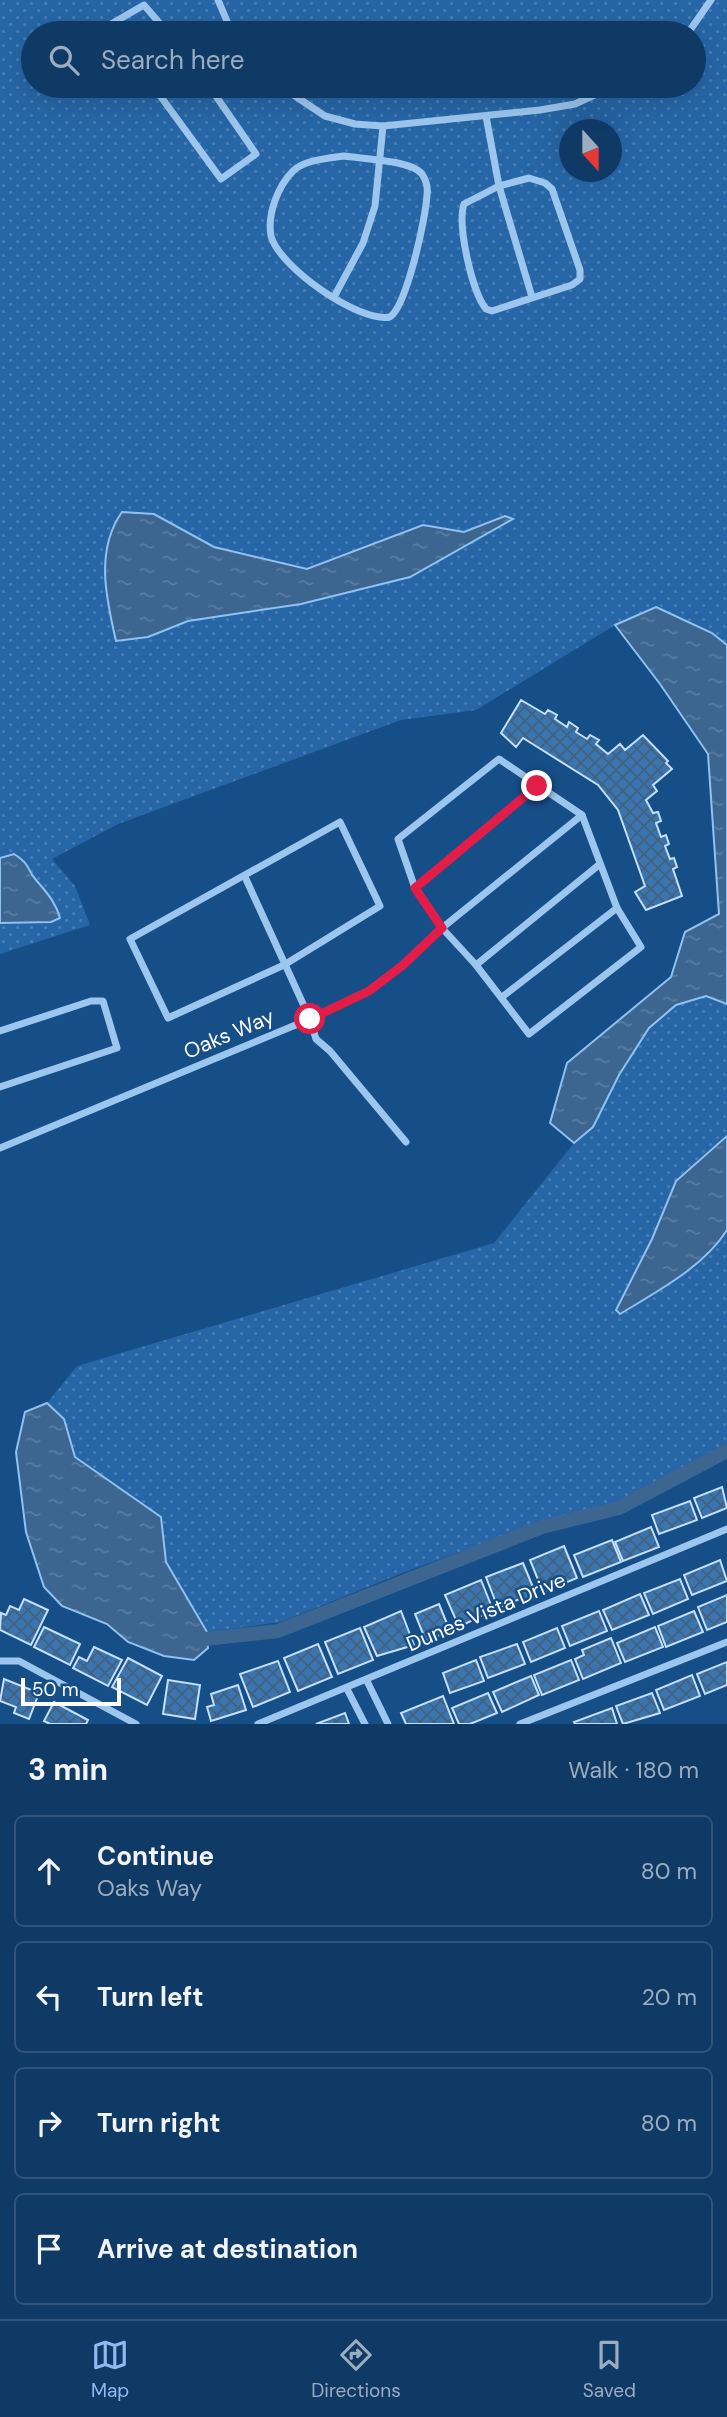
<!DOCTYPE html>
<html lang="en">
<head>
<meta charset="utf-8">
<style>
  body { margin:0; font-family:"DM Sans",sans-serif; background:#1e456f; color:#f1f3f6 }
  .compass { position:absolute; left:559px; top:119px; width:63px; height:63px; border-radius:50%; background:#103a66; box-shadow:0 7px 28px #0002; rotate:159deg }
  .scale { position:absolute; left:21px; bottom:18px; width:100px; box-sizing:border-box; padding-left:7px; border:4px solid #fff; border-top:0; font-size:19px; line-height:24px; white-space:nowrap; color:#fff; -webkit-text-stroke:5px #164e88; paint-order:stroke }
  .stop { position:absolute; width:21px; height:21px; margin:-16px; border:5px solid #e11d48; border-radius:50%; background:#fff }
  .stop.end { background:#e11d48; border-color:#fff; box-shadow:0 2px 7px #0008 }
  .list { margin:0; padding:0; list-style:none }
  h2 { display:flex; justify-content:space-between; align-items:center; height:91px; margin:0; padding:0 28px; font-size:30px }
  h2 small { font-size:23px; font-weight:400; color:#9cadbf }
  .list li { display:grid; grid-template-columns:46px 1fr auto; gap:21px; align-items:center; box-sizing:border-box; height:112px; margin:0 14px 14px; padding:0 14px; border:2px solid #30547a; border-radius:10px }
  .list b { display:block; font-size:26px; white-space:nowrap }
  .list p { margin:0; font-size:23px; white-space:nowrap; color:#9cadbf }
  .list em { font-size:23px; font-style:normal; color:#9cadbf }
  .icon { flex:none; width:38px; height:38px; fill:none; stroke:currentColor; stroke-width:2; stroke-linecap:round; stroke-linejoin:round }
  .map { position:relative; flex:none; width:727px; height:1724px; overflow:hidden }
  .search { position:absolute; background:#103a66; box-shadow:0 7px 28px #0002; left:21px; right:21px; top:21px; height:77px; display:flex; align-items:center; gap:18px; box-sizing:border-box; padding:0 24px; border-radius:38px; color:#9cadbf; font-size:26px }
  .sheet { height:595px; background:#103a66 }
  nav { display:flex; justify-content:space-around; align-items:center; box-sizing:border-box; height:98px; border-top:2px solid #30547a; background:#103a66; font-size:19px; color:#9cadbf }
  nav a { display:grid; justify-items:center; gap:4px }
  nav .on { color:#90b9f0 }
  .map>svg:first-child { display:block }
</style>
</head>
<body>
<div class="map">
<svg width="727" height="1724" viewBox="0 0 727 1724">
  <defs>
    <pattern id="grass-dots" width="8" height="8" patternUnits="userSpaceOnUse" patternTransform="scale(1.75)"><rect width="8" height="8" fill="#2666a6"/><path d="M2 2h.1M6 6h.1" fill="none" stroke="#477db3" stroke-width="1.8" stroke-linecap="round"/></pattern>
    <pattern id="water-ripples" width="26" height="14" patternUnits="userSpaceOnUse" patternTransform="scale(1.75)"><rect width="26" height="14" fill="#3c6690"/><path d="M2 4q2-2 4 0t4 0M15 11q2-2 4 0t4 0" fill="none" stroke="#597da1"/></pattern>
    <pattern id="building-cross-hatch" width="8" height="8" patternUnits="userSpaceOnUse" patternTransform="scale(1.75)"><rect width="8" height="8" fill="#3a75b0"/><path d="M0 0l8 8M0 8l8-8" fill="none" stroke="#43607e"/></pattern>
  </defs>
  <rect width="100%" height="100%" fill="#164e88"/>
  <g fill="url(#grass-dots)" fill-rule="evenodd">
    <path d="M 0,0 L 727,0 L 727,645 L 712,633 L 655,607 L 615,625 L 476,710 L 401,720 L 118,824 L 52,859 L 75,886 L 90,925 L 0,954 ZM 33,33 L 694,33 L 694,86 L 33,86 ZM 570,130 L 612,130 L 612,172 L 570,172 Z"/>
    <polygon points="706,996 727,1004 727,1445 619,1503 541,1522 405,1572 281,1622 207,1632 166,1562 161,1517 75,1457 64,1419 47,1403 77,1366 494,1243 574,1143 593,1127 619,1075 649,1028 676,1005"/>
  </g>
  <g fill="url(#water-ripples)" stroke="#8fc2f1" stroke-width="2">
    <path d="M 122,512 L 154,514 L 214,547 L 307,569 L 423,525 L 464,532 L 505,516 L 513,519 L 410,577 L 301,604 L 188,621 L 148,637 L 116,641 C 106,598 95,550 122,512 Z"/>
    <polygon points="656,607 712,633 727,645 727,1004 706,996 676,1005 649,1028 619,1075 593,1127 574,1143 550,1123 567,1063 671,977 685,932 719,914 708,754 660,684 615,625"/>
    <path d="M 14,854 C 31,865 26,868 36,880 C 47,893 55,901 60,918 L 51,922 L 0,923 L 0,858 Z"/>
    <path d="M 727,1136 L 727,1230 C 704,1267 656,1292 620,1314 L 616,1310 L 652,1239 L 676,1181 Z"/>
    <polygon points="47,1403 64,1419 75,1457 161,1517 166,1562 207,1632 208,1648 194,1660 164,1656 128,1642 107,1624 62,1606 44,1587 26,1532 16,1452 25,1412"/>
  </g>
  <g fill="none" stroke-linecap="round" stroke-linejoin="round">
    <polyline stroke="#3c6690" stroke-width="14" points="205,1639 278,1631 542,1527 619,1508 727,1451"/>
  </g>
  <g fill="url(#building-cross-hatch)" stroke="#c3dffa" stroke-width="2">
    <polygon points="521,700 545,714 548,710 557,715 555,719 567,727 569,722 578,728 576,732 587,739 590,735 599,740 596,744 608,754 620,744 625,750 643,735 668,761 666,763 672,769 653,785 657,791 646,800 653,813 658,812 661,821 656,823 661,837 666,835 669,844 665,846 670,859 674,858 677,867 673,869 682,896 646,910 635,892 645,886 618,810 598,785 523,738 516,747 501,733"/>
    <polygon points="722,1487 727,1508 702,1518 694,1498"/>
    <polygon points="690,1501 697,1520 659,1534 652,1515"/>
    <polygon points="651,1527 659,1547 623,1561 615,1542"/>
    <polygon points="612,1540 621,1562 583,1577 574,1555"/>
    <polygon points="564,1546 577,1578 543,1592 530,1560"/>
    <polygon points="720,1560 727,1581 692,1595 684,1575"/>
    <polygon points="523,1563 537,1597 524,1602 522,1598 498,1608 486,1577"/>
    <polygon points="680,1579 688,1599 653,1614 644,1593"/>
    <polygon points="481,1580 493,1610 459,1627 445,1595"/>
    <polygon points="640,1594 649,1615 612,1630 603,1610"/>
    <polygon points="727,1595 727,1622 707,1630 698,1607"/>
    <polygon points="24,1599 48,1610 31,1645 0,1630 1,1613 6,1615 10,1606 19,1610"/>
    <polygon points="439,1604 450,1631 426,1641 415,1614"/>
    <polygon points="401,1611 414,1645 377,1656 364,1627"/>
    <polygon points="599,1611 607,1631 570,1646 562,1626"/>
    <polygon points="694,1611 703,1632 666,1647 658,1626"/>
    <polygon points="44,1627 80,1644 70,1665 34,1647"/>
    <polygon points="655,1627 663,1647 625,1662 617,1643"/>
    <polygon points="360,1628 373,1660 338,1674 325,1642"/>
    <polygon points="557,1628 565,1648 531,1662 523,1642"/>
    <polygon points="611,1638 621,1663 583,1679 575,1659 584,1655 582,1650"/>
    <polygon points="318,1644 332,1677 298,1691 284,1658"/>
    <polygon points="517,1644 525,1664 488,1678 480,1657"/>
    <polygon points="94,1647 122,1660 108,1686 73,1668 79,1657 87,1661"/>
    <polygon points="128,1658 162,1676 147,1705 112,1687"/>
    <polygon points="476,1660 484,1681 450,1693 443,1673"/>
    <polygon points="571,1660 579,1680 542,1695 534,1675"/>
    <polygon points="278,1661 290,1692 253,1707 240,1674"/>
    <polygon points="727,1662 727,1685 705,1694 697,1674"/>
    <polygon points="692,1675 700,1696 664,1710 656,1690"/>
    <polygon points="531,1676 539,1695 502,1712 493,1692"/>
    <polygon points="4,1679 39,1693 29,1719 14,1713 16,1707 0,1701"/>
    <polygon points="168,1680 200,1685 195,1719 163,1714"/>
    <polygon points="238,1685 246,1710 211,1721 207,1707 214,1705 211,1694"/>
    <polygon points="488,1693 497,1713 470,1724 459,1724 452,1708"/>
    <polygon points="652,1693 660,1713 623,1724 616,1706"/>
    <polygon points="443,1696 454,1724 406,1724 401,1713"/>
    <polygon points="54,1702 88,1720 86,1724 50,1724 44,1721"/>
    <polygon points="612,1708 617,1724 575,1724 574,1722"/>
    <polygon points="345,1713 349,1724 316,1724"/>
  </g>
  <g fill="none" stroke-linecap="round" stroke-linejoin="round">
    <g stroke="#9dc6ee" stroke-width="7">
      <polyline points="218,0 232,33"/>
      <polyline points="111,33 106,27 144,5 168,33"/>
      <polyline points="688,33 711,0"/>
      <polyline points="153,86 221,179 256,154 209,86"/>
      <polyline points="280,86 325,116 355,124 383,126 540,110 575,104 614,86"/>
      <polyline points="486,116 499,186 532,297"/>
      <path d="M 344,156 C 363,159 411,160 422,174 C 426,180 428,188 427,195 C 426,217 407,305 390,317 C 359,323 279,267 271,236 C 267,214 278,186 293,171 C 304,160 330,158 344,156 Z"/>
      <path d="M 529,178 L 545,183 L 552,189 L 580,270 L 580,279 L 572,285 L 492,311 L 486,309 C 472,292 457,225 464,204 L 499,186 Z"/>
      <polyline points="334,297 363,243 375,206 383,126"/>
      <polygon points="499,759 582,815 617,908 641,947 529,1034 476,965 442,928 415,888 398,839"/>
      <polygon points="340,822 380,906 284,965 168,1018 130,939"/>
      <polyline points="245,877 310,1019 316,1039 330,1051 406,1142"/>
      <polyline points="415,888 537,786"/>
      <polyline points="476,965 600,864"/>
      <polyline points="502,997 617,908"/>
      <polyline points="0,1031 91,1001 103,1001 117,1048 0,1087"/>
      <polyline points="0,1148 310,1019 369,991 403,965 442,928 582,815"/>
      <polyline points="0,1661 19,1661 136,1724"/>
      <polyline points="367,1681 388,1724"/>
      <polyline points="347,1689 365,1724"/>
      <polyline points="258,1724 727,1529"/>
      <polyline points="520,1724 727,1642"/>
    </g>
  </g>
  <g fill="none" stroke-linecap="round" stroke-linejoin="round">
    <polyline stroke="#e11d48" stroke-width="9" points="310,1019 369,991 403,965 442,928 415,888 537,786"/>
  </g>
  <g text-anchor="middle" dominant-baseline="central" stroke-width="5" stroke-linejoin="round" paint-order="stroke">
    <g font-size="21" fill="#fff" stroke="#164e88">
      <text transform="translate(229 1034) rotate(-23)">Oaks Way</text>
      <text transform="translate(486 1612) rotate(-23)">Dunes Vista Drive</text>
    </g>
  </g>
</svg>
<svg class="compass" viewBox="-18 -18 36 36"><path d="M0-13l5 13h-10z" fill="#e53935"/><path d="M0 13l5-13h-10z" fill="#9cadbf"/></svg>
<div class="scale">50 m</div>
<div class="stop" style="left:310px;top:1019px"></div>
<div class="stop end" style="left:537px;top:786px"></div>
<div class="search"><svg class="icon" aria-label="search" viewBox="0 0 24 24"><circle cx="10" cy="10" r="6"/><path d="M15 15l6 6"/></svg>Search here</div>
</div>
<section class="sheet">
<h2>3 min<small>Walk · 180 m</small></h2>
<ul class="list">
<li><svg class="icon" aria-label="ahead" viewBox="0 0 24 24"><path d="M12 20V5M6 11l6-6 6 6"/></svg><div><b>Continue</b><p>Oaks Way</p></div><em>80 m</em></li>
<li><svg class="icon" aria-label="left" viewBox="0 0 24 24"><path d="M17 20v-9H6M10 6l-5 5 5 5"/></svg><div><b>Turn left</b></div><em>20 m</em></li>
<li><svg class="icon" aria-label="right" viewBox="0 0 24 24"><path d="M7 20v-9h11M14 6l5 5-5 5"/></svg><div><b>Turn right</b></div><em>80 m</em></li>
<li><svg class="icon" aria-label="arrive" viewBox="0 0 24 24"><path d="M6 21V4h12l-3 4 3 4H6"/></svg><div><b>Arrive at destination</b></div></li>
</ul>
</section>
<nav>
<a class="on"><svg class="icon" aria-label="map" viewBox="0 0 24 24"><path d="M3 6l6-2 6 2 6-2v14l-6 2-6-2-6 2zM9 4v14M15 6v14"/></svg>Map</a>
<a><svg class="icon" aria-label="directions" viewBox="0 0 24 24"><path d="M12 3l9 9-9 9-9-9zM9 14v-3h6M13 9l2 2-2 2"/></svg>Directions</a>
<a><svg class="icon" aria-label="saved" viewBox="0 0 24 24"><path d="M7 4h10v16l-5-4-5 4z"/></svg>Saved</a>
</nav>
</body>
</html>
